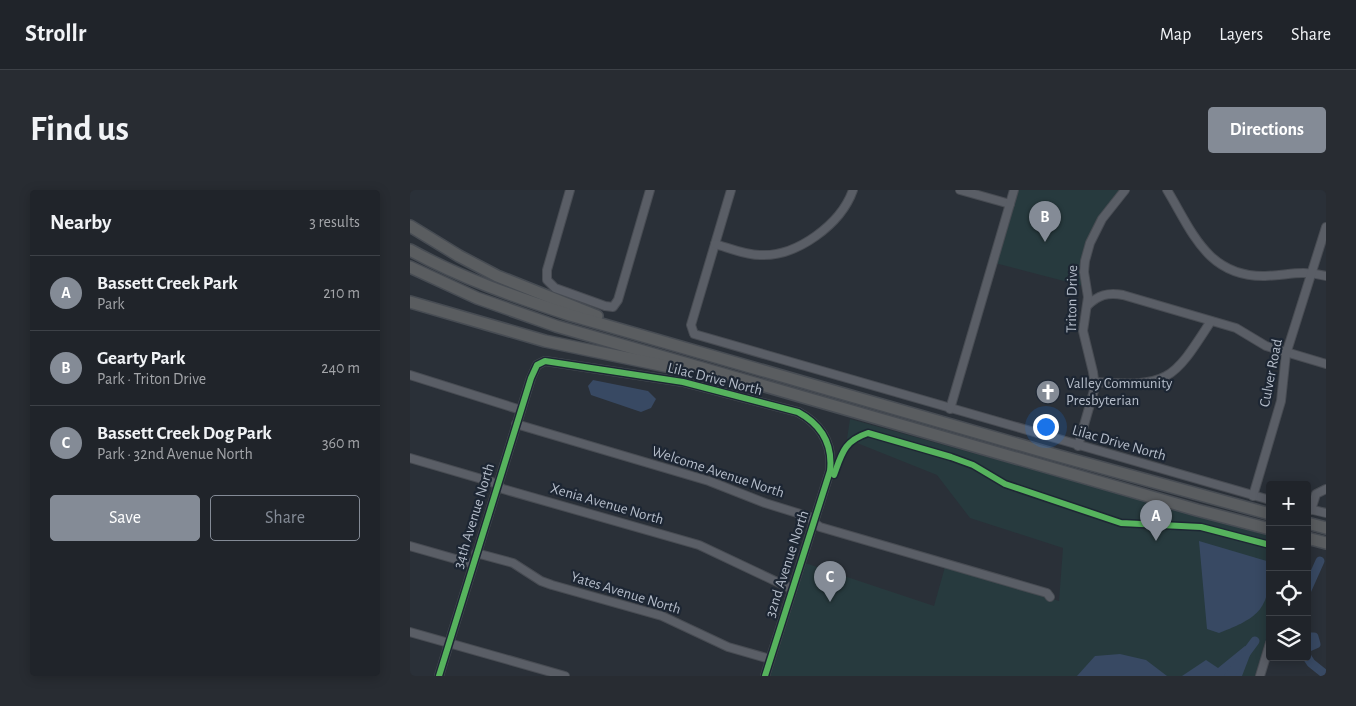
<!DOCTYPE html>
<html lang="en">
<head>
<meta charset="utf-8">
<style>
  body { margin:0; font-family:"Alegreya Sans",sans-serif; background:#282c32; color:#f1f3f6 }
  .controls { position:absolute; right:15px; bottom:15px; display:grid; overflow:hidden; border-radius:5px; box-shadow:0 2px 12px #0003 }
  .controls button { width:45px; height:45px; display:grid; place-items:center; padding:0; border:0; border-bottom:1px solid #3d4147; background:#20242a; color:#f1f3f6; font:25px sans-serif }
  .you { position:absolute; left:635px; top:236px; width:18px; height:18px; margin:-12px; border:4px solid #fff; border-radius:50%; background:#1a73e8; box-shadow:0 0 0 8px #1a73e833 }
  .badge { display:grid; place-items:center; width:32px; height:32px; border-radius:50%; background:#848b96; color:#fff; font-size:16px; font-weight:700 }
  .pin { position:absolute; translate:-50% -41px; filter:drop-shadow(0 1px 2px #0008) }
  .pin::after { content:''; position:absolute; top:26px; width:18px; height:15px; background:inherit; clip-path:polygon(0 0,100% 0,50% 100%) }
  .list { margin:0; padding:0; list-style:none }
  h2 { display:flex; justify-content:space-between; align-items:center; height:65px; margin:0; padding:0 20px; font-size:21px }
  h2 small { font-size:16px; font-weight:400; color:#a2a4a8 }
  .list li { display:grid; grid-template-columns:32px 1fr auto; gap:15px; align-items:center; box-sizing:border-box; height:75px; padding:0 20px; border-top:1px solid #3d4147 }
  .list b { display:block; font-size:19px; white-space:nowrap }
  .list p { margin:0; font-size:16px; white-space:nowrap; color:#a2a4a8 }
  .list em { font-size:16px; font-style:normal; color:#a2a4a8 }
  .actions { display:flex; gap:10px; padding:15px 20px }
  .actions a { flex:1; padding:11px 0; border:1px solid #848b96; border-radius:5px; text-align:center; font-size:18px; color:#848b96 }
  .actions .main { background:#848b96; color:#fff }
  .icon { flex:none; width:28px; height:28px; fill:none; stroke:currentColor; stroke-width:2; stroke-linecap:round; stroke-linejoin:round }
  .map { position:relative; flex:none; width:916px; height:486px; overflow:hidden; border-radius:5px }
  header { display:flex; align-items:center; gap:30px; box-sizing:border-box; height:70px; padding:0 25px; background:#20242a; border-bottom:1px solid #3d4147 }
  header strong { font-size:24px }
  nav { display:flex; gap:28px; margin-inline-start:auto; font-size:18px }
  .intro { display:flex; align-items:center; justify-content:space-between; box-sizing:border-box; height:120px; padding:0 30px }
  h1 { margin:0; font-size:35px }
  .button { padding:12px 22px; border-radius:5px; background:#848b96; color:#fff; font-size:18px; font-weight:700 }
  main { display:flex; gap:30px; padding:0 30px }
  aside { flex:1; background:#20242a; border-radius:5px; box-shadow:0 2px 12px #0003 }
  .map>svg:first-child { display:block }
</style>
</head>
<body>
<header>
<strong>Strollr</strong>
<nav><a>Map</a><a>Layers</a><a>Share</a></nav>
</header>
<div class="intro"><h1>Find us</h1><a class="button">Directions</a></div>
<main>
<aside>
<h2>Nearby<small>3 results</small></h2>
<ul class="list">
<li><span class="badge">A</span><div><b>Bassett Creek Park</b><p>Park</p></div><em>210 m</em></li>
<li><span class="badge">B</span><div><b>Gearty Park</b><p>Park · Triton Drive</p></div><em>240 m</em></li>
<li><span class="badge">C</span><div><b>Bassett Creek Dog Park</b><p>Park · 32nd Avenue North</p></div><em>360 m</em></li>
</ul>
<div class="actions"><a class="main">Save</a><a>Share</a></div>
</aside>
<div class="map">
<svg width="916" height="486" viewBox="0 0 916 486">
  <rect width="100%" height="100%" fill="#2a3038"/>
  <g fill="#273a3e">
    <polygon points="607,0 710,0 685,34 673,96 585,73"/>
    <polygon points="440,229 860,345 860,436 845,486 360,486 395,373 524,416 535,377 649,411 653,358 560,328 527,285 437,249"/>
  </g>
  <g fill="#384963">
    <polygon points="183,190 238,201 246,209 241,218 231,222 181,205 178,196"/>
    <path d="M 789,351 L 860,372 C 860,419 850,427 809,443 L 797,439 Z"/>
    <polygon points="835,456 842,460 832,486 772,486 796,470 808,478"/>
    <polygon points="710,464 736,470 757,486 667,486 685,466"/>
  </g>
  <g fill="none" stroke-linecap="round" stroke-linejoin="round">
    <g stroke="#384963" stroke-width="9">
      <polyline points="897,400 910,371"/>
      <polyline points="897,447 904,447 906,454 897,458"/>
      <polyline points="897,467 901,473 916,485"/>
      <polyline points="819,486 845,451"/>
    </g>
    <g stroke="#484c53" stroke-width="10">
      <g id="minor">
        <polyline points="160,0 137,80 137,90 145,98 195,116 203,117 208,110 240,0"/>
        <polyline points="321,0 281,135 284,144 860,310"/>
        <polyline points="550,0 600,14"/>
        <path d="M 757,0 C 782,41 797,87 855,86 C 879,85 892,80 916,86"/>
        <path d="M 305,54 C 319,58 335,65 350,65 C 387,67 431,34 443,0"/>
        <path d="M 677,116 C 688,105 698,102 713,105 L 826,138 L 856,156 L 916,174"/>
        <polyline points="0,185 111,220"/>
        <path d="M 684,192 C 758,197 762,192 801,131"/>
        <polyline points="540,219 604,0"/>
        <polyline points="106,234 299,291 355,313 400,327 403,332 410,337 637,403 640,407"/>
        <polyline points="668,256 685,197 683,182 673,141 678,107 674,82 675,71 680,53 692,29 715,0"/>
        <polyline points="0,268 82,292 93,299 289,355 382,399"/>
        <polyline points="843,306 871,211 876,164 916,37"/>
        <polyline points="899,319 916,323"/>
        <polyline points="901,320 906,304 916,299"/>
        <polyline points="0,356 63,374"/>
        <polyline points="66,363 103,373 131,391 142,395 252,426 318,457 360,469"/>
        <polyline points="0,442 155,486"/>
        <path d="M 29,486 L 121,188 L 127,175 L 135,171 L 273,192 L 388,222 C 412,235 423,254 420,281 L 355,486"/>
        <polyline points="850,486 860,453"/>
      </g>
    </g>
    <g stroke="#474c53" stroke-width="14">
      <g id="highway">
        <polyline points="0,36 49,66 87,86 187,126"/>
        <path d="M 0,60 C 51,88 105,107 160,125 L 642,264 L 860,324"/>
        <polyline points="0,77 67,108 146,136 787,320 860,339"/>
        <polyline points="0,112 135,151 265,178"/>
        <polyline points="897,333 916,338"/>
        <polyline points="897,348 916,353"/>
      </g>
    </g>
    <use href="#minor" stroke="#5a5e66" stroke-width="8"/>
    <use href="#highway" stroke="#5a5d60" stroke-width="11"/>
    <g stroke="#1d2633" stroke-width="9">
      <g id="cycleway">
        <path d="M 424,285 C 432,263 434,251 458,243 L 541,267 L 563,275 L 595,294 L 711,333 L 791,337 L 860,355"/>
        <path d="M 29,486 L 121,188 L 127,175 L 135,171 L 273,192 L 388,222 C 412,235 423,254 420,281 L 355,486"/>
      </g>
    </g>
    <use href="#cycleway" stroke="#56b35d" stroke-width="6"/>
  </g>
  <defs>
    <g id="church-disc" transform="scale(1.25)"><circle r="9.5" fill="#848b96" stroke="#1d2633"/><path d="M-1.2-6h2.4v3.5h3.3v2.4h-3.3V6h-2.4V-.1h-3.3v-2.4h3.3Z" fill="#fff"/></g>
  </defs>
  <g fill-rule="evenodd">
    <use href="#church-disc" x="638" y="202"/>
  </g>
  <g text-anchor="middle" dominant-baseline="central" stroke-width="4.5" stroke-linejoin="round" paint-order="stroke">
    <g font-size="15" fill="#b4bcc9" stroke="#1d2633">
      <text transform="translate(662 109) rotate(-89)">Triton Drive</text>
      <text transform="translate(861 183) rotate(-79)">Culver Road</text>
      <text transform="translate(305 189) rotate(14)">Lilac Drive North</text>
      <text transform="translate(709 253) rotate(16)">Lilac Drive North</text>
      <text transform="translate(308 282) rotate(18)">Welcome Avenue North</text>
      <text transform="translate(197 314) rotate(16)">Xenia Avenue North</text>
      <text transform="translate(64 326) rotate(-73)">34th Avenue North</text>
      <text transform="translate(377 374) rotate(-72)">32nd Avenue North</text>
      <text transform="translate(216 403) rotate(17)">Yates Avenue North</text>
    </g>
    <g font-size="15" fill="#b4bcc9" stroke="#1d2633" text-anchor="start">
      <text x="656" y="193">Valley Community<tspan x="656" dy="17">Presbyterian</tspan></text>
    </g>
  </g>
</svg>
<div class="controls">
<button>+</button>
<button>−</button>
<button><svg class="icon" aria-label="locate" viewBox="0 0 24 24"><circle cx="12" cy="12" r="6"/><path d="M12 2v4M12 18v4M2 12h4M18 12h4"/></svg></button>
<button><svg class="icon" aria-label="layers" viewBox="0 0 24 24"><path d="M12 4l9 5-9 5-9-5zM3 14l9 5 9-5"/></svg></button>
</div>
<div class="you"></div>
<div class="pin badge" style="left:746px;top:351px">A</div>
<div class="pin badge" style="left:635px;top:52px">B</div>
<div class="pin badge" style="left:420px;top:412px">C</div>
</div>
</main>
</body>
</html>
